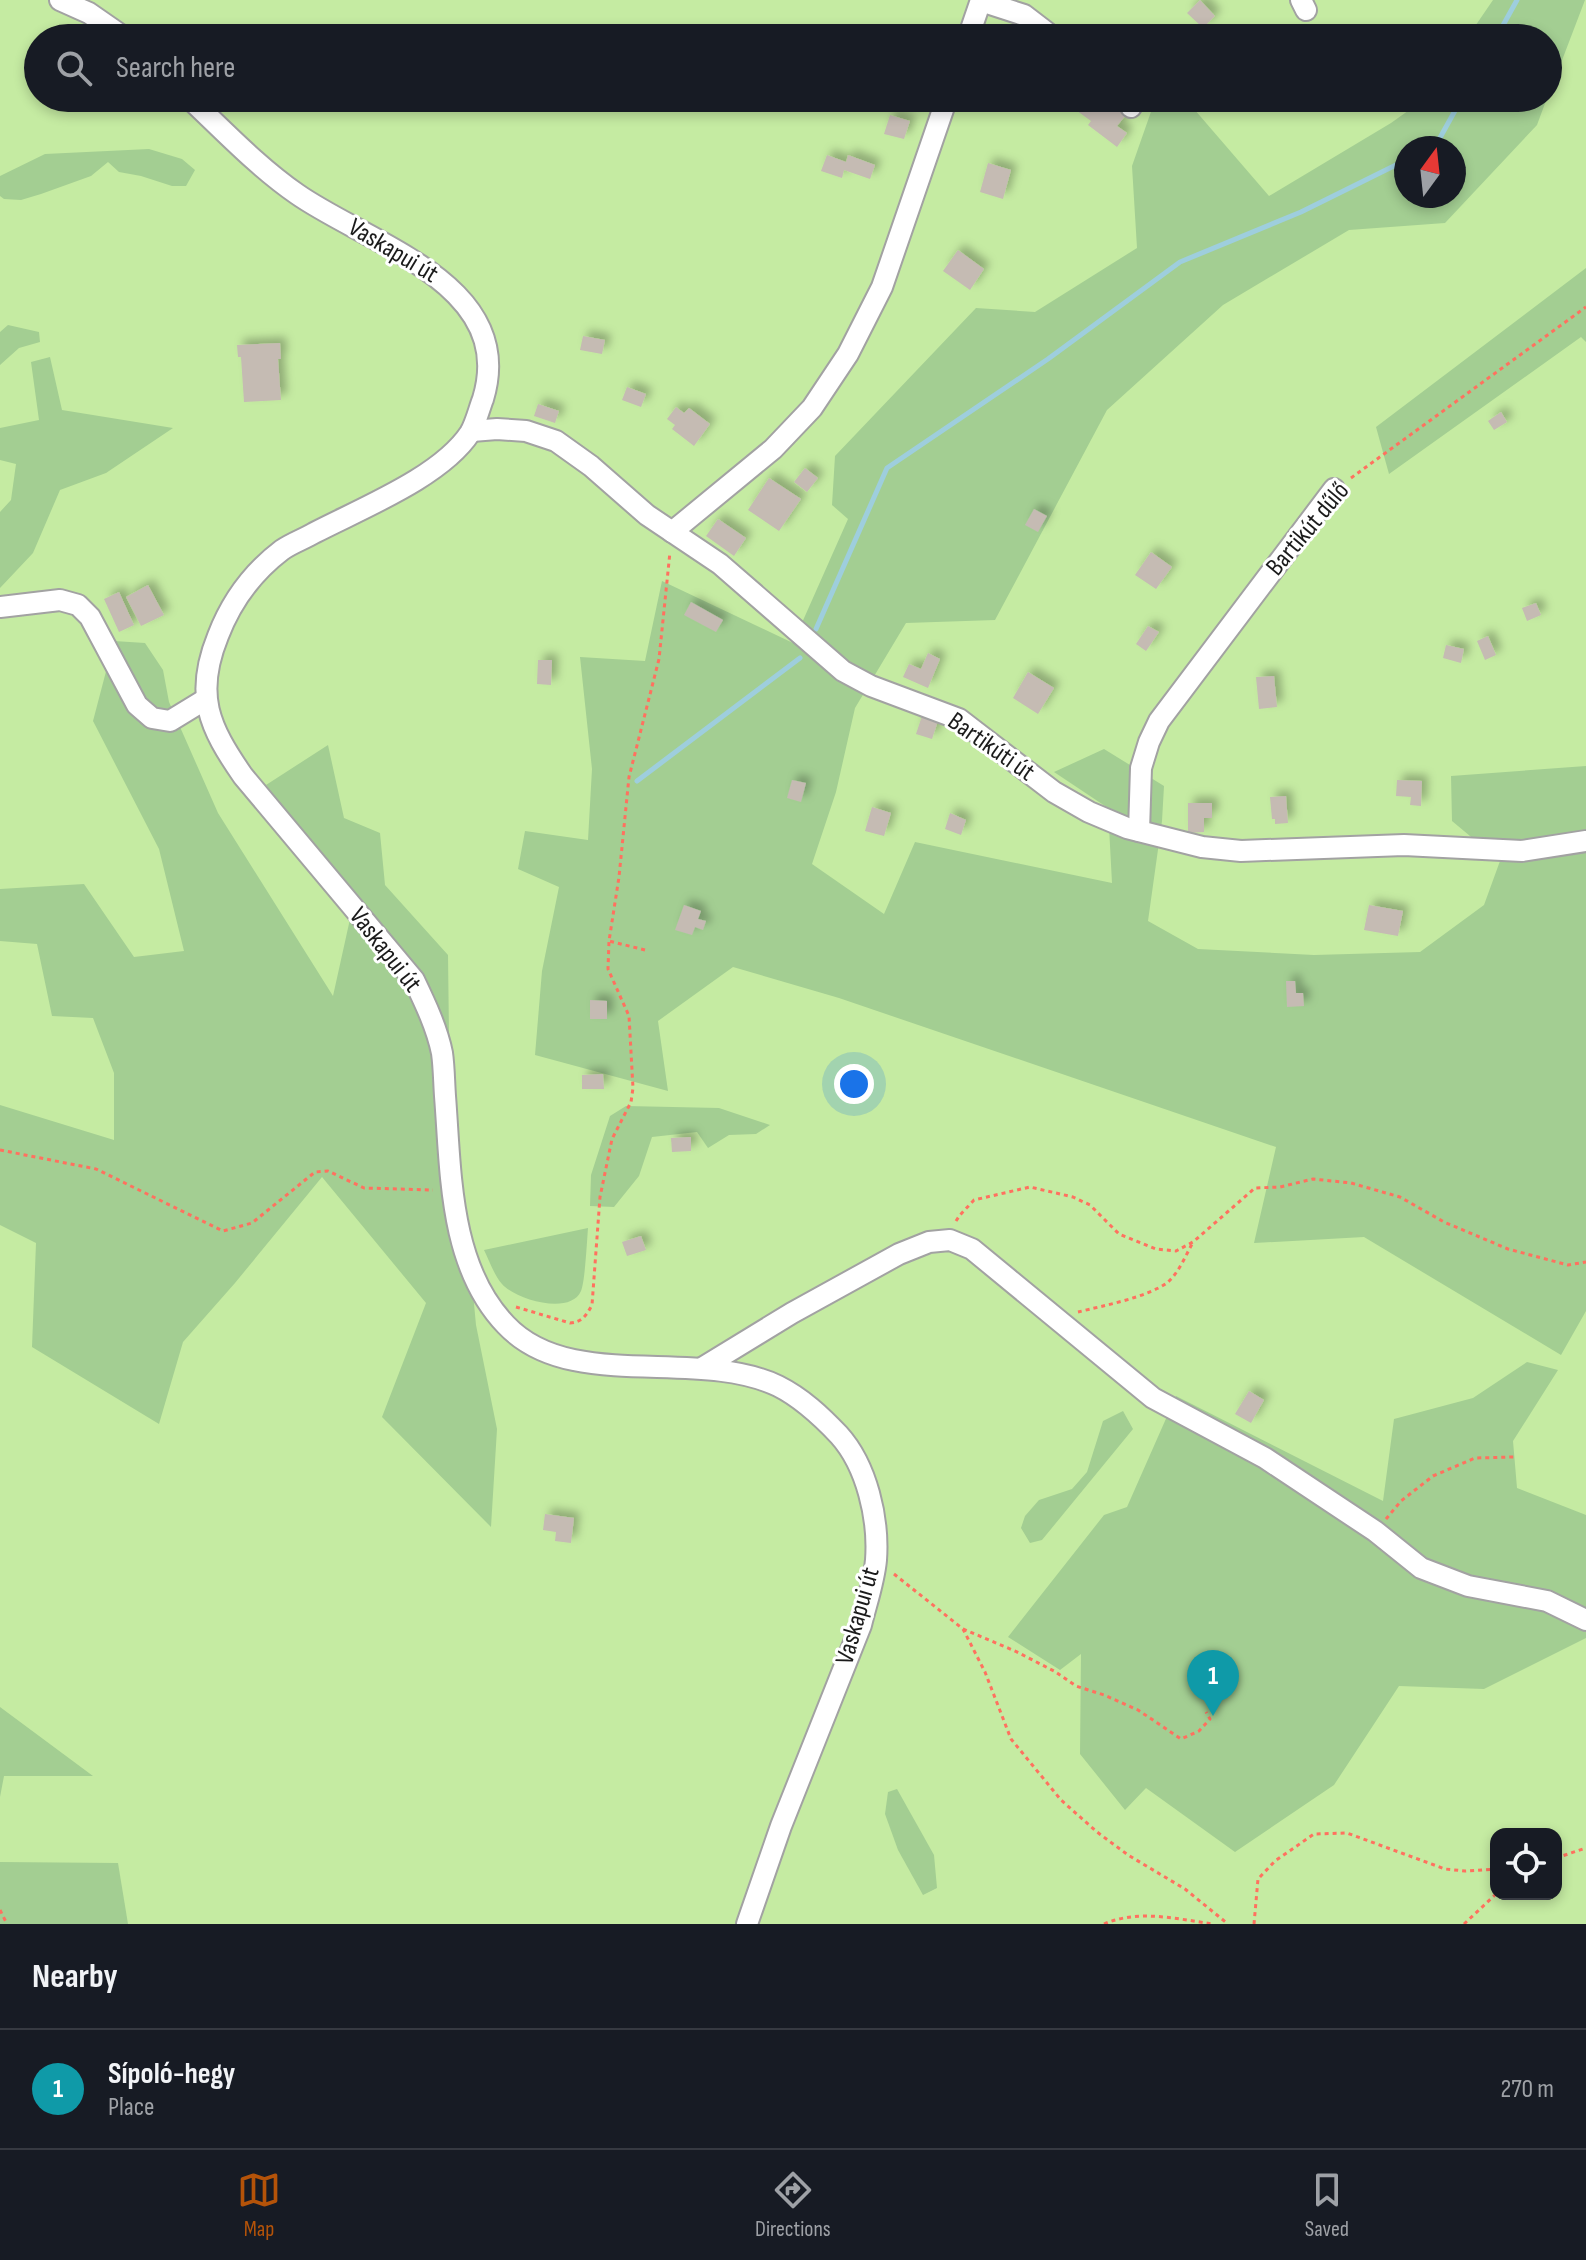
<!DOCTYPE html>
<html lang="en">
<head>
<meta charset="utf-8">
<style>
  body { margin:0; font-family:"Sofia Sans Condensed",sans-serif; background:#242831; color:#f1f3f6 }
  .controls { position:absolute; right:24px; bottom:24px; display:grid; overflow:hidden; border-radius:16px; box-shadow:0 4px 12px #0003 }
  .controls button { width:72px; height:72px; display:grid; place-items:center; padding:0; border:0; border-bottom:2px solid #363941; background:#171b24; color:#f1f3f6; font:40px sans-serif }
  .compass { position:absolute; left:1394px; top:136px; width:72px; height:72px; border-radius:50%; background:#171b24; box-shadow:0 4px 12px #0003; rotate:15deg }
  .you { position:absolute; left:854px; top:1084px; width:28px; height:28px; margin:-20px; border:6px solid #fff; border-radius:50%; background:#1a73e8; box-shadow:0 0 0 12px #1a73e833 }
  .badge { display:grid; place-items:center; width:52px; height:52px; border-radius:50%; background:#b45309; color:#fff; font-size:26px; font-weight:700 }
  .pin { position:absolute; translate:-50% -66px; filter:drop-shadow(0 2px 4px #0008) }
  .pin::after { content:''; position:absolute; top:42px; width:28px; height:24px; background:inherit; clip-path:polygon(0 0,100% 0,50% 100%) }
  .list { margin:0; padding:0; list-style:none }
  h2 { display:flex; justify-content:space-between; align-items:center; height:104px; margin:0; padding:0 32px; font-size:34px }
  h2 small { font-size:26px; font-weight:400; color:#9ea1a6 }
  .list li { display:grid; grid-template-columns:52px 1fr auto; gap:24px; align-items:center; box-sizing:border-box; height:120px; padding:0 32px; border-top:2px solid #363941 }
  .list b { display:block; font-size:30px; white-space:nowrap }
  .list p { margin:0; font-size:26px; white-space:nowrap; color:#9ea1a6 }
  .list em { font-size:26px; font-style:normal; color:#9ea1a6 }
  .icon { flex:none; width:44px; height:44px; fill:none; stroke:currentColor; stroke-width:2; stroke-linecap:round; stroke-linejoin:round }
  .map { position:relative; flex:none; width:1586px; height:1924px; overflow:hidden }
  .search { position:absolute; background:#171b24; box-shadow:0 4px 12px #0003; left:24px; right:24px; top:24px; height:88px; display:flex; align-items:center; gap:20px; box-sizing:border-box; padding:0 28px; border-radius:44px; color:#9ea1a6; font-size:30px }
  .sheet { height:224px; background:#171b24 }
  nav { display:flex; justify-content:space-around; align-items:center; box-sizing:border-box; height:112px; border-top:2px solid #363941; background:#171b24; font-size:22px; color:#9ea1a6 }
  nav a { display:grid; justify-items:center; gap:4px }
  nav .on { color:#b45309 }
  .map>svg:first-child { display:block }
</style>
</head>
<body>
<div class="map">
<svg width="1586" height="1924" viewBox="0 0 1586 1924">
  <defs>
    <filter id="shadow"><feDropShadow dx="6" dy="-6" stdDeviation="4" flood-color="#0004"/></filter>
  </defs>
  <rect width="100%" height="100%" fill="#ede9e0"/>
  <path fill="#c5eba2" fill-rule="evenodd" d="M 0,0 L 1586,0 L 1586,1924 L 0,1924 ZM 38,38 L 1548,38 L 1548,98 L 38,98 ZM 1406,148 L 1454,148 L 1454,196 L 1406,196 ZM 1496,1834 L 1556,1834 L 1556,1894 L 1496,1894 Z"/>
  <g fill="#a3ce92" fill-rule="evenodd">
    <polygon points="1493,0 1585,0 1548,97 1548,38 1467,38"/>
    <path d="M 1426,98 L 1547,98 L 1537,125 L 1445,223 L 1349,230 L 1223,305 L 1107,410 L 995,620 L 906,623 L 855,708 L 836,792 L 812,864 L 884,914 L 915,842 L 1112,883 L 1108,808 L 1054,772 L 1104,749 L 1164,786 L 1162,821 L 1148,921 L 1198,949 L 1314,955 L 1420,952 L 1484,905 L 1500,861 L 1452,821 L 1451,776 L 1586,766 L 1586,1311 L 1561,1355 L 1364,1237 L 1254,1243 L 1276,1147 L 839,998 L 733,967 L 658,1021 L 668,1091 L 535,1055 L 542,971 L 559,887 L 518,869 L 525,831 L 588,840 L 592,769 L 580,657 L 645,661 L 662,581 L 793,643 L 848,519 L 832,505 L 835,456 L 976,308 L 1035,312 L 1137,248 L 1132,166 L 1153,106 L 1194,109 L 1269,196 L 1391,123 ZM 1406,148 L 1454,148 L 1454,196 L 1406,196 Z"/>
    <polygon points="149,149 182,159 195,170 186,186 172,186 141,176 119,172 108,162 91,176 41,194 21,200 4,199 0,196 0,176 45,154"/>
    <polygon points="1586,268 1586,342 1581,337 1389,474 1376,427"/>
    <polygon points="8,325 39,332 40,342 19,348 0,365 0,332"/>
    <polygon points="50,357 62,410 173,428 106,473 60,490 33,553 0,588 0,512 11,500 16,464 0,460 0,428 39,420 31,362"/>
    <polygon points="114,641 145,643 163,670 169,702 218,813 333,996 354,901 266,785 328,745 344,818 380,833 385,885 448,955 449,1035 476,1325 497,1429 491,1527 382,1417 426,1303 322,1177 235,1283 183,1342 159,1424 32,1347 36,1243 0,1225 0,1105 114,1140 114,1073 93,1018 52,1016 37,944 0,941 0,889 84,884 134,957 184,951 159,849 93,721"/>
    <polygon points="626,1106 719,1108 770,1125 756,1134 729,1135 708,1148 697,1132 652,1137 639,1176 614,1207 590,1206 591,1175 610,1116"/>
    <path d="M 588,1228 C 587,1240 585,1282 581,1291 C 570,1316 515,1299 502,1284 C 494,1275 489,1260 484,1250 Z"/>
    <polygon points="1527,1362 1558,1370 1513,1441 1517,1488 1586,1515 1586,1638 1484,1689 1399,1686 1334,1785 1235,1852 1146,1788 1125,1810 1080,1754 1081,1654 1060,1670 1008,1637 1104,1515 1127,1507 1176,1396 1383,1501 1394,1419 1473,1398"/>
    <polygon points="1123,1411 1133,1429 1042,1540 1030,1543 1021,1528 1025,1516 1039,1500 1072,1489 1087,1472 1103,1421"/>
    <polygon points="0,1707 93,1776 4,1776 0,1797"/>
    <polygon points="897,1789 934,1855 937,1888 923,1895 898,1850 885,1814 888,1792"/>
    <polygon points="0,1862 118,1863 128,1924 0,1924"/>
  </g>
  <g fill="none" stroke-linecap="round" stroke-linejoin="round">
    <g stroke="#9ecedd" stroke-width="5">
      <polyline points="1496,38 1517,0"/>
      <polyline points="1430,148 1436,145 1462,98"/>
      <polyline points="816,629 887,468 1048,359 1180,262 1301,212 1406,160"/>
      <polyline points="637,781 800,658"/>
    </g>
  </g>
  <g fill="#c5bbb3" filter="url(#shadow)">
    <polygon points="1200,0 1215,16 1203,28 1187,13"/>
    <polygon points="1078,98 1103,98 1126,115 1117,126 1127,133 1117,147 1088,125 1091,121 1073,108 1079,100"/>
    <polygon points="890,115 910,121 904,139 884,134"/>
    <polygon points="827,155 846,162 848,155 875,165 870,179 844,170 842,178 821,171"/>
    <polygon points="988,163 1011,170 1003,199 980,192"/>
    <polygon points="958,250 984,269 970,290 943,271"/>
    <polygon points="583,336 605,340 602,354 580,350"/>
    <polygon points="280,343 281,359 278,359 281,400 244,402 241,357 238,357 237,345"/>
    <polygon points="627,387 646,394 641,407 622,400"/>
    <polygon points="538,404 559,411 555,423 534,416"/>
    <polygon points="676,407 684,413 689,408 710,424 694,446 672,429 675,425 667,419"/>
    <polygon points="1501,412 1507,422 1494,430 1488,421"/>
    <polygon points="805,468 818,478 807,492 794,482"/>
    <polygon points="769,478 801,499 779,531 748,510"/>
    <polygon points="1034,509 1047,516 1038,532 1025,525"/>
    <polygon points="718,519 746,538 734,556 706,536"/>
    <polygon points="1151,552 1172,567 1156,589 1135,575"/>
    <polygon points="148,585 164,615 141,626 126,597"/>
    <polygon points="119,592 134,625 119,632 104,599"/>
    <polygon points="691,602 723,620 716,632 684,615"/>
    <polygon points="1536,603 1541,615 1527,621 1522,608"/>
    <polygon points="1148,626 1159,632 1146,651 1136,644"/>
    <polygon points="1488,636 1496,655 1485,660 1477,641"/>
    <polygon points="1446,645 1464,649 1461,663 1443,658"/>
    <polygon points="928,653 940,659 928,688 903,677 909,664 921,669"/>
    <polygon points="538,660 552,660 551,685 537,684"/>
    <polygon points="1028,672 1054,688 1038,714 1013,698"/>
    <polygon points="1274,676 1277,707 1259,709 1256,677"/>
    <polygon points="922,716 938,721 932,739 916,734"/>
    <polygon points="792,780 806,783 801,802 787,798"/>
    <polygon points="1397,780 1422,781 1421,806 1410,805 1411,797 1396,796"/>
    <polygon points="1286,796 1288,823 1275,824 1275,819 1272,819 1270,797"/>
    <polygon points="1188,803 1212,803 1212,818 1204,818 1204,832 1188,833"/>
    <polygon points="872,807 891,813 884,836 865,831"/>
    <polygon points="950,813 966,820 961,835 945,829"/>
    <polygon points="684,905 701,911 698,919 706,921 703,930 695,927 692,935 675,930"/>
    <polygon points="1369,905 1403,911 1398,936 1364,930"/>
    <polygon points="1286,981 1295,981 1296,993 1303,993 1304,1006 1287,1007"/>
    <polygon points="590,1000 607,1001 607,1019 590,1019"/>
    <polygon points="603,1074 604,1089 582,1089 582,1075"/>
    <polygon points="691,1137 691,1151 672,1152 671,1138"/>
    <polygon points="641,1236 646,1250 627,1256 622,1242"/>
    <polygon points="1249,1391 1264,1400 1251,1423 1235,1414"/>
    <polygon points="545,1514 574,1518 571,1543 555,1541 556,1532 543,1530"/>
  </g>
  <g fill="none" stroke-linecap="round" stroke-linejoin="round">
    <g stroke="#a2a2a2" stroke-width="24">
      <g id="minor">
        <polyline points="60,0 89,13 125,38"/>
        <polyline points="1301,0 1306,10"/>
        <polyline points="981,1 1024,15 1054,38"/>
        <polyline points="968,38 981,0"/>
        <path d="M 189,98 C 224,131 258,167 297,194 C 368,244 518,284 483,399 C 479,409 476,423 470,433 C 441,477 362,508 314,533 C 304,539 292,543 282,550 C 253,572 231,602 218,636 C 194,695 209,727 243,776 L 414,980 C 425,1003 437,1028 442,1053 C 444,1067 444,1082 445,1096 C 451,1172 449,1266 506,1325 C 570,1393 696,1347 778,1386 C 802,1398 821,1416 839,1435 C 867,1466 879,1519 876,1560 C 874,1582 866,1604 861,1625 L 781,1826 L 747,1924"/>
        <polyline points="1127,98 1131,107"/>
        <polyline points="472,431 497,429 526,431 556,441 591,466 647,515 720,564 843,671 871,686 959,719 1054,792 1089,812 1127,828 1202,847 1241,851 1404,845 1522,851 1586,841"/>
        <polyline points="672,532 773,449 812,408 848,354 882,287 947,98"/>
        <polyline points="0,607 60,600 78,605 90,617 137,705 152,718 170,721 206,699"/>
        <polyline points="1139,831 1141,768 1149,742 1159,721 1334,489"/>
        <polyline points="702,1368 792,1313 899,1254 929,1242 950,1240 972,1249 1153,1398 1265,1458 1375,1531 1421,1568 1468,1586 1547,1601 1586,1620"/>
      </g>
    </g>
    <g stroke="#ff715f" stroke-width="3" stroke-dasharray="4 4" stroke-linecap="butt">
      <polyline points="1351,478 1586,307"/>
      <polyline points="645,950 609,941 619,877 629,777 659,659 670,552"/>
      <polyline points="0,1150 96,1169 223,1231 252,1223 315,1172 328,1171 364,1188 433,1190"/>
      <polyline points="956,1221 960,1215 974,1200 1030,1187 1073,1197 1090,1205 1119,1234 1156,1249 1176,1251 1193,1242 1255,1188 1280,1187 1313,1179 1351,1183 1400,1197 1444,1222 1508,1249 1568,1265 1586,1262"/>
      <path d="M 516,1307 L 570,1323 C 582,1322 586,1316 592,1305 L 600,1197 L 612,1139 L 631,1102 L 633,1088 L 629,1016 L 608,969 L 609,941"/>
      <path d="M 1078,1312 C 1102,1306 1149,1297 1168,1282 C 1179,1272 1185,1257 1192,1244"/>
      <polyline points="1386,1519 1401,1501 1433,1476 1475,1458 1514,1457"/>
      <polyline points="894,1574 963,1629 985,1672 1011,1739 1061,1800 1097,1832 1128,1855 1185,1889 1228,1924"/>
      <polyline points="963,1629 1015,1651 1054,1671 1076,1686 1104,1695 1138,1710 1181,1739 1199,1731 1210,1719 1206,1712"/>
      <polyline points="1556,1858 1586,1848"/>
      <polyline points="0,1910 7,1924"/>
      <path d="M 1104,1924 C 1138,1909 1177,1919 1213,1924"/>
      <polyline points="1254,1924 1258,1879 1275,1861 1314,1834 1347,1833 1445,1869 1465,1871 1496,1869"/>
      <polyline points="1464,1924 1496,1894"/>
    </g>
    <use href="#minor" stroke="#fff" stroke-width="20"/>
  </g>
  <g text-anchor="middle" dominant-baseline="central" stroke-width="6" stroke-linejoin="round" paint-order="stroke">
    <g font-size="26" fill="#1b1b1b" stroke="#fff">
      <text transform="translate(393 251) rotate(31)">Vaskapui út</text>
      <text transform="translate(1308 529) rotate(-50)">Bartikút dűlő</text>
      <text transform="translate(991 747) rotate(35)">Bartikúti út</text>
      <text transform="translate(385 950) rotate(52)">Vaskapui út</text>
      <text transform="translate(858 1616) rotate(-74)">Vaskapui út</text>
    </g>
  </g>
</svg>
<div class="controls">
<button><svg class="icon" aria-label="locate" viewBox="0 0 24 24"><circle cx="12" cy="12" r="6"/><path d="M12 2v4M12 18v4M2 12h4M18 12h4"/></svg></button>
</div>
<svg class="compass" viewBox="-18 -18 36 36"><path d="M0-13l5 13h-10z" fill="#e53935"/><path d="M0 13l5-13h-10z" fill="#9ea1a6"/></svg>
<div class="you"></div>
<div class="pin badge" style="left:1213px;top:1716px;background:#0f9aa8">1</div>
<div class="search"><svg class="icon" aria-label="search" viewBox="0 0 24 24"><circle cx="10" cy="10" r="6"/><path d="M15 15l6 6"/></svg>Search here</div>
</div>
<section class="sheet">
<h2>Nearby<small></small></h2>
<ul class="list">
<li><span class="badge" style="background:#0f9aa8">1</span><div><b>Sípoló-hegy</b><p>Place</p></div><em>270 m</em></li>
</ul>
</section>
<nav>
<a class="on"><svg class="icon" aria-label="map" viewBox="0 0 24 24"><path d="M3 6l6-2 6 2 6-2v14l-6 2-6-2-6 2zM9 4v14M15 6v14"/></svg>Map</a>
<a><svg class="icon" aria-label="directions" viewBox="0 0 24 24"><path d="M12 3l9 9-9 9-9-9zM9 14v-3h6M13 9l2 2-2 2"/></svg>Directions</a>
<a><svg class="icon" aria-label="saved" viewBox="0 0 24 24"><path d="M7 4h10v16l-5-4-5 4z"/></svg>Saved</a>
</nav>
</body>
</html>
